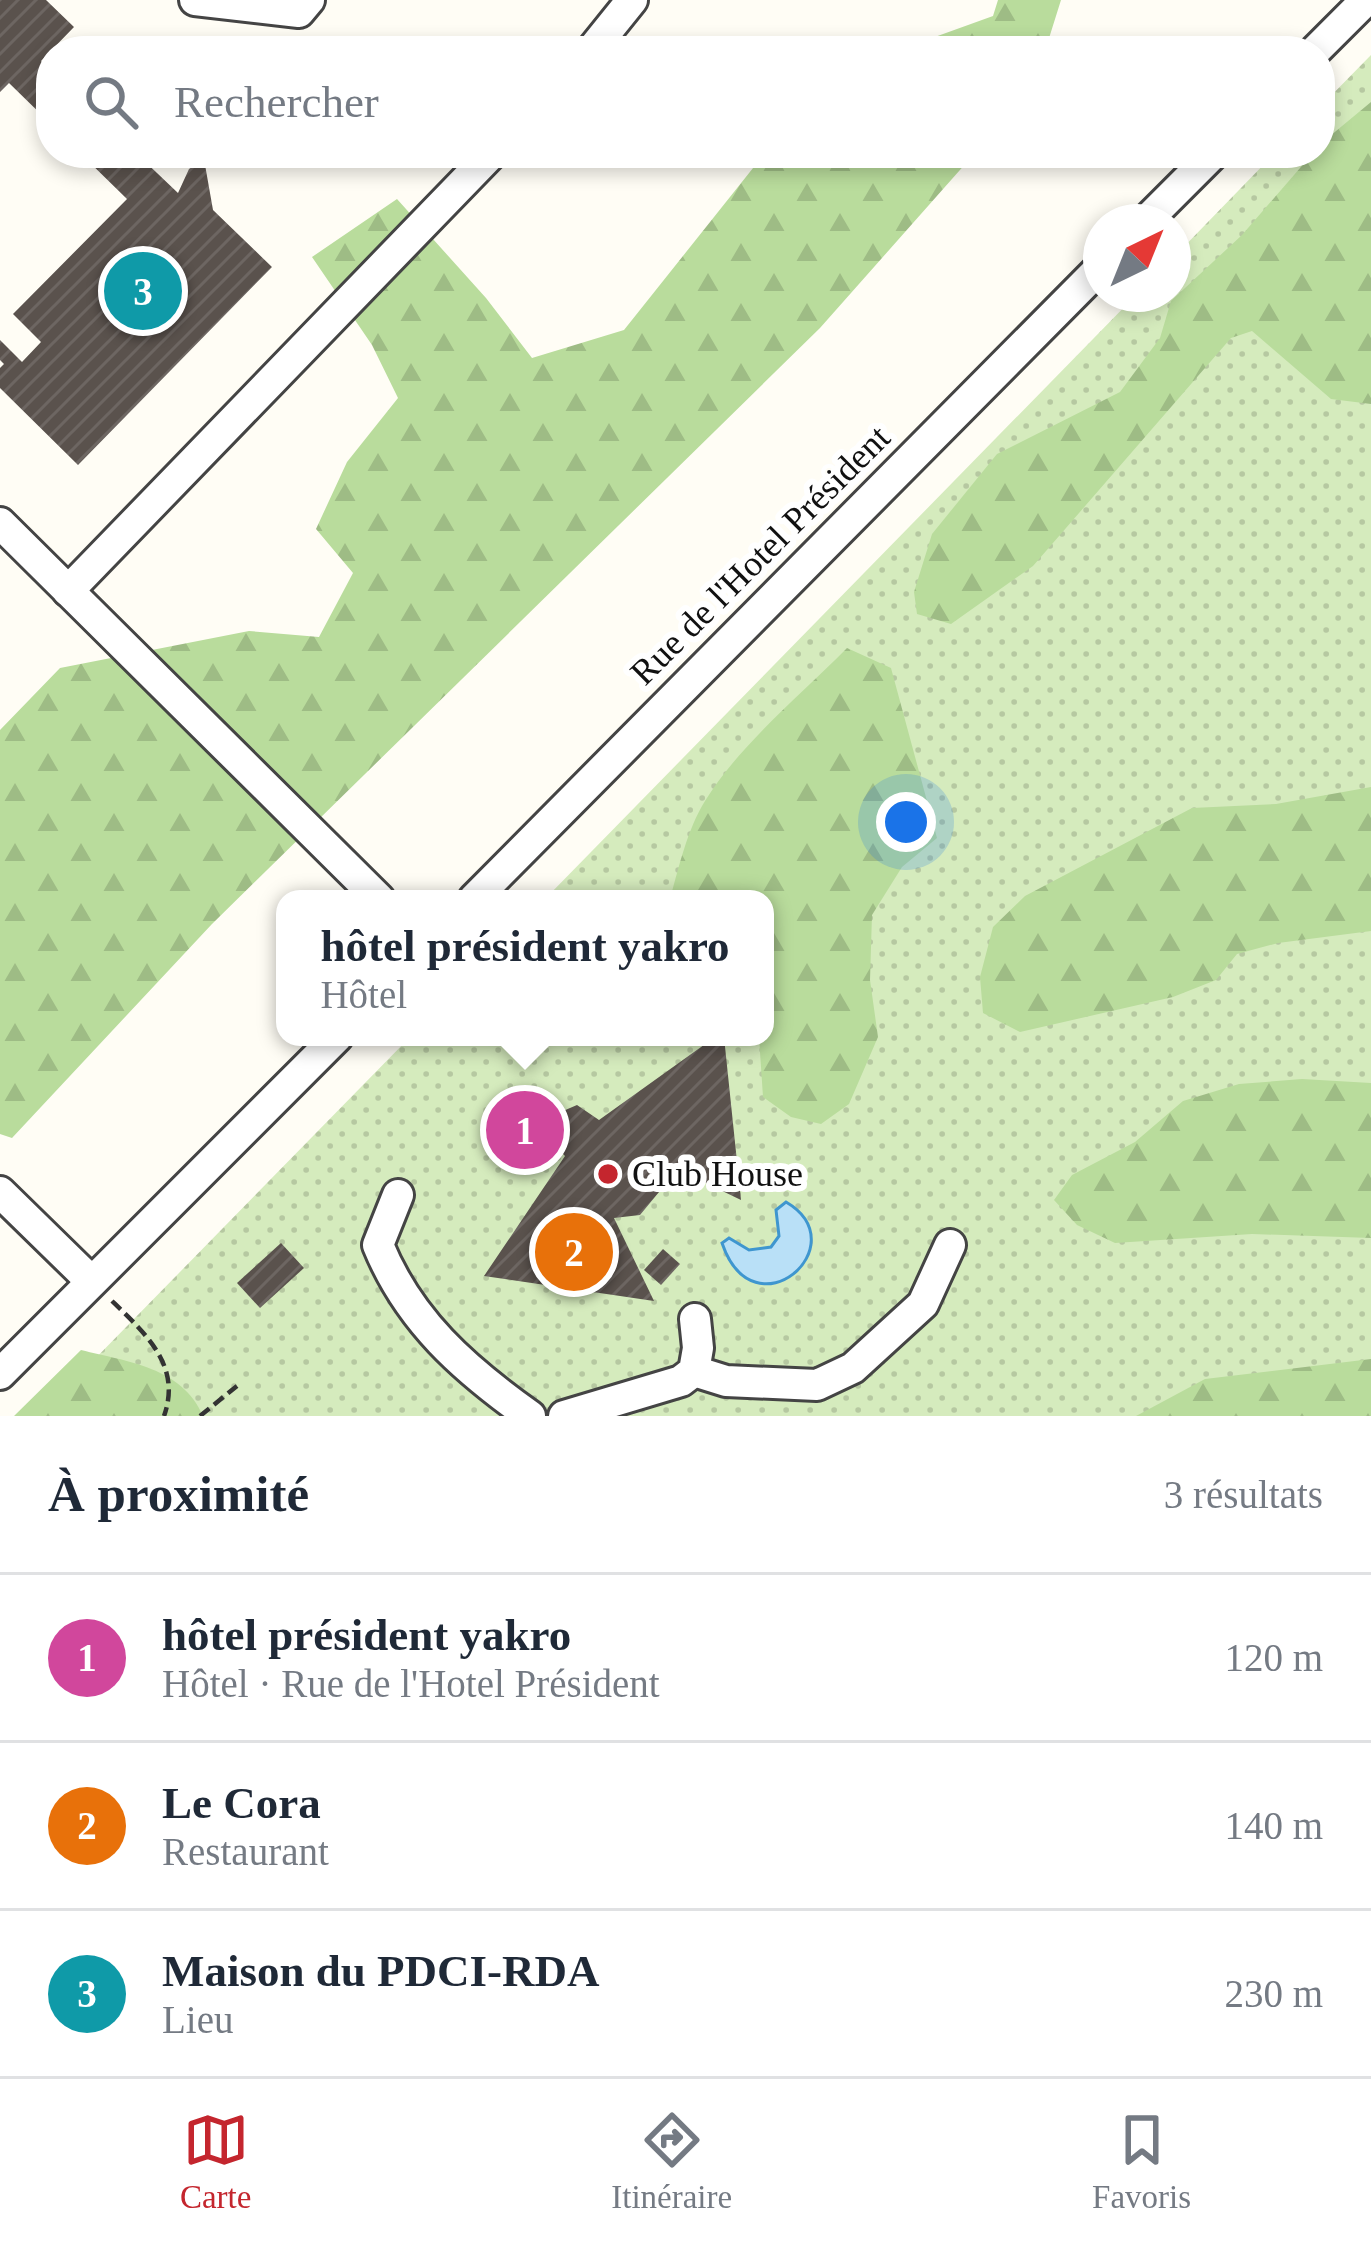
<!DOCTYPE html>
<html lang="fr">
<head>
<meta charset="utf-8">
<style>
  body { margin:0; font-family:Georgia,serif; background:#f6f6f7; color:#1f2937 }
  .compass { position:absolute; left:1083px; top:204px; width:108px; height:108px; border-radius:50%; background:#fff; box-shadow:0 6px 18px #0003; rotate:43deg }
  .you { position:absolute; left:906px; top:822px; width:42px; height:42px; margin:-30px; border:9px solid #fff; border-radius:50%; background:#1a73e8; box-shadow:0 0 0 18px #1a73e833 }
  .badge { display:grid; place-items:center; width:78px; height:78px; border-radius:50%; background:#c4262e; color:#fff; font-size:39px; font-weight:700 }
  .pin { position:absolute; translate:-50% -50%; border:6px solid #fff; box-shadow:0 3px 12px #0006 }
  .popup { position:absolute; left:276px; top:890px; width:498px; height:156px; box-sizing:border-box; display:grid; place-content:center; border-radius:24px; background:#fff; filter:drop-shadow(0 3px 9px #0005); font-size:39px; white-space:nowrap; color:#747a83 }
  .popup b { font-size:45px; color:#1f2937 }
  .popup::after { content:''; position:absolute; left:50%; top:100%; margin-left:-24px; border:24px solid transparent; border-top-color:#fff }
  .list { margin:0; padding:0; list-style:none }
  h2 { display:flex; justify-content:space-between; align-items:center; height:156px; margin:0; padding:0 48px; font-size:51px }
  h2 small { font-size:39px; font-weight:400; color:#747a83 }
  .list li { display:grid; grid-template-columns:78px 1fr auto; gap:36px; align-items:center; box-sizing:border-box; height:168px; padding:0 48px; border-top:3px solid #e0e1e3 }
  .list b { display:block; font-size:45px; white-space:nowrap }
  .list p { margin:0; font-size:39px; white-space:nowrap; color:#747a83 }
  .list em { font-size:39px; font-style:normal; color:#747a83 }
  .icon { flex:none; width:66px; height:66px; fill:none; stroke:currentColor; stroke-width:2; stroke-linecap:round; stroke-linejoin:round }
  .map { position:relative; flex:none; width:1371px; height:1416px; overflow:hidden }
  .search { position:absolute; background:#fff; box-shadow:0 6px 18px #0003; left:36px; right:36px; top:36px; height:132px; display:flex; align-items:center; gap:30px; box-sizing:border-box; padding:0 42px; border-radius:48px; color:#747a83; font-size:45px }
  .sheet { height:660px; background:#fff }
  nav { display:flex; justify-content:space-around; align-items:center; box-sizing:border-box; height:168px; border-top:3px solid #e0e1e3; background:#fff; font-size:33px; color:#747a83 }
  nav a { display:grid; justify-items:center; gap:6px }
  nav .on { color:#c4262e }
  .map>svg:first-child { display:block }
</style>
</head>
<body>
<div class="map">
<svg width="1371" height="1416" viewBox="0 0 1371 1416">
  <defs>
    <pattern id="grass-dots" width="8" height="8" patternUnits="userSpaceOnUse" patternTransform="scale(3)"><rect width="8" height="8" fill="#d5ebbd"/><path d="M2 2h.1M6 6h.1" fill="none" stroke="#b6c8a1" stroke-width="1.8" stroke-linecap="round"/></pattern>
    <pattern id="forest-firs" width="22" height="20" patternUnits="userSpaceOnUse" patternTransform="scale(3)"><rect width="22" height="20" fill="#b9dc9c"/><path d="M5 1l3.5 6h-7zM16 11l3.5 6h-7z" fill="#9ebc85"/></pattern>
    <pattern id="building-hatch" width="6" height="6" patternUnits="userSpaceOnUse" patternTransform="scale(3)"><rect width="6" height="6" fill="#5a524d"/><path d="M-1 1l2-2M0 6l6-6M5 7l2-2" fill="none" stroke="#6d6662"/></pattern>
  </defs>
  <rect width="100%" height="100%" fill="#fffdf5"/>
  <polygon fill="url(#grass-dots)" points="1371,55 1371,1416 39,1416 410,1037 765,1037 765,899 545,899 1137,294 1173,294 1173,258 1275,153 1320,153 1320,107"/>
  <g fill="url(#forest-firs)">
    <polygon points="998,0 1061,0 1045,51 896,51 993,16"/>
    <polygon points="1371,102 1371,404 1331,399 1252,331 1231,338 1033,566 951,624 917,614 914,592 932,534 997,454 1120,392 1160,338 1171,301 1242,235 1313,153 1320,153 1324,141"/>
    <polygon points="765,153 975,153 820,328 212,924 12,1138 0,1134 0,730 60,668 249,631 319,637 353,573 316,529 347,462 398,398 372,345 312,257 397,199 486,298 532,358 624,330"/>
    <path d="M 847,648 L 891,668 L 937,838 L 902,867 L 872,915 L 870,980 L 878,1037 L 849,1104 L 821,1124 L 791,1117 L 763,1097 L 759,1037 L 765,1037 L 765,899 L 670,899 C 679,867 687,830 705,801 C 741,743 800,696 847,648 Z"/>
    <polygon points="1371,787 1371,931 1278,943 1237,954 1216,980 1173,997 1020,1032 983,1013 980,977 993,927 1025,896 1192,808 1276,804"/>
    <polygon points="1302,1079 1371,1083 1371,1238 1252,1234 1115,1243 1077,1225 1054,1200 1072,1175 1135,1142 1183,1101 1239,1084"/>
    <path d="M 81,1350 C 128,1362 182,1367 203,1416 L 14,1416 Z"/>
    <polygon points="1371,1359 1371,1416 1136,1416 1205,1379"/>
  </g>
  <path fill="#b9e0f7" stroke="#3f96cf" stroke-width="3" d="M 786,1202 C 859,1245 754,1337 722,1243 L 729,1238 L 749,1250 L 771,1247 L 779,1236 L 776,1210 Z"/>
  <g fill="url(#building-hatch)">
    <polygon points="0,0 46,0 74,27 41,61 51,71 51,124 9,83 0,92"/>
    <polygon points="80,153 136,153 178,193 189,169 204,159 213,210 272,267 78,465 0,388 0,368 4,364 0,360 0,340 22,362 41,342 13,314 127,199"/>
    <polygon points="715,1037 724,1037 741,1200 660,1161 664,1186 640,1215 614,1218 654,1301 484,1276 565,1156 553,1143 551,1124 563,1111 577,1105 599,1120"/>
    <polygon points="281,1243 304,1268 260,1308 237,1283"/>
    <polygon points="663,1249 680,1264 661,1285 644,1270"/>
  </g>
  <g fill="none" stroke-linecap="round" stroke-linejoin="round">
    <g stroke="#444" stroke-width="36">
      <g id="minor">
        <polyline points="195,0 299,12 309,0"/>
        <polyline points="591,51 632,0"/>
        <polyline points="1315,51 1366,0"/>
        <polyline points="1145,222 1214,153"/>
        <polyline points="0,523 379,899"/>
        <polyline points="68,591 492,153"/>
        <polyline points="474,899 1101,267"/>
        <polyline points="0,1192 91,1281"/>
        <path d="M 398,1195 L 378,1245 C 409,1321 464,1369 530,1416"/>
        <polyline points="694,1371 726,1381 817,1385 853,1368 923,1304 950,1245"/>
        <polyline points="0,1374 337,1037"/>
        <polyline points="564,1416 681,1381 694,1371 698,1348 695,1319"/>
      </g>
    </g>
    <g stroke="#333" stroke-width="4.5" stroke-dasharray="12 6" stroke-linecap="butt">
      <path d="M 112,1301 C 146,1334 182,1366 164,1416"/>
      <polyline points="200,1416 237,1386"/>
    </g>
    <use href="#minor" stroke="#fff" stroke-width="30"/>
  </g>
  <circle fill="#c4262e" stroke="#fff" stroke-width="4.5" cx="608" cy="1174" r="12"/>
  <g text-anchor="middle" dominant-baseline="central" stroke-width="12" stroke-linejoin="round" paint-order="stroke">
    <g font-size="36" fill="#111" stroke="#fff">
      <text transform="translate(760 555) rotate(-45)">Rue de l'Hotel Président</text>
    </g>
    <g font-size="36" fill="#111" stroke="#fff" text-anchor="start">
      <text x="632" y="1174">Club House</text>
    </g>
  </g>
</svg>
<svg class="compass" viewBox="-18 -18 36 36"><path d="M0-13l5 13h-10z" fill="#e53935"/><path d="M0 13l5-13h-10z" fill="#747a83"/></svg>
<div class="you"></div>
<div class="pin badge" style="left:525px;top:1130px;background:#d1479c">1</div>
<div class="popup"><b>hôtel président yakro</b>Hôtel</div>
<div class="pin badge" style="left:574px;top:1252px;background:#e8710a">2</div>
<div class="pin badge" style="left:143px;top:291px;background:#0f9aa8">3</div>
<div class="search"><svg class="icon" aria-label="search" viewBox="0 0 24 24"><circle cx="10" cy="10" r="6"/><path d="M15 15l6 6"/></svg>Rechercher</div>
</div>
<section class="sheet">
<h2>À proximité<small>3 résultats</small></h2>
<ul class="list">
<li><span class="badge" style="background:#d1479c">1</span><div><b>hôtel président yakro</b><p>Hôtel · Rue de l'Hotel Président</p></div><em>120 m</em></li>
<li><span class="badge" style="background:#e8710a">2</span><div><b>Le Cora</b><p>Restaurant</p></div><em>140 m</em></li>
<li><span class="badge" style="background:#0f9aa8">3</span><div><b>Maison du PDCI-RDA</b><p>Lieu</p></div><em>230 m</em></li>
</ul>
</section>
<nav>
<a class="on"><svg class="icon" aria-label="map" viewBox="0 0 24 24"><path d="M3 6l6-2 6 2 6-2v14l-6 2-6-2-6 2zM9 4v14M15 6v14"/></svg>Carte</a>
<a><svg class="icon" aria-label="directions" viewBox="0 0 24 24"><path d="M12 3l9 9-9 9-9-9zM9 14v-3h6M13 9l2 2-2 2"/></svg>Itinéraire</a>
<a><svg class="icon" aria-label="saved" viewBox="0 0 24 24"><path d="M7 4h10v16l-5-4-5 4z"/></svg>Favoris</a>
</nav>
</body>
</html>
